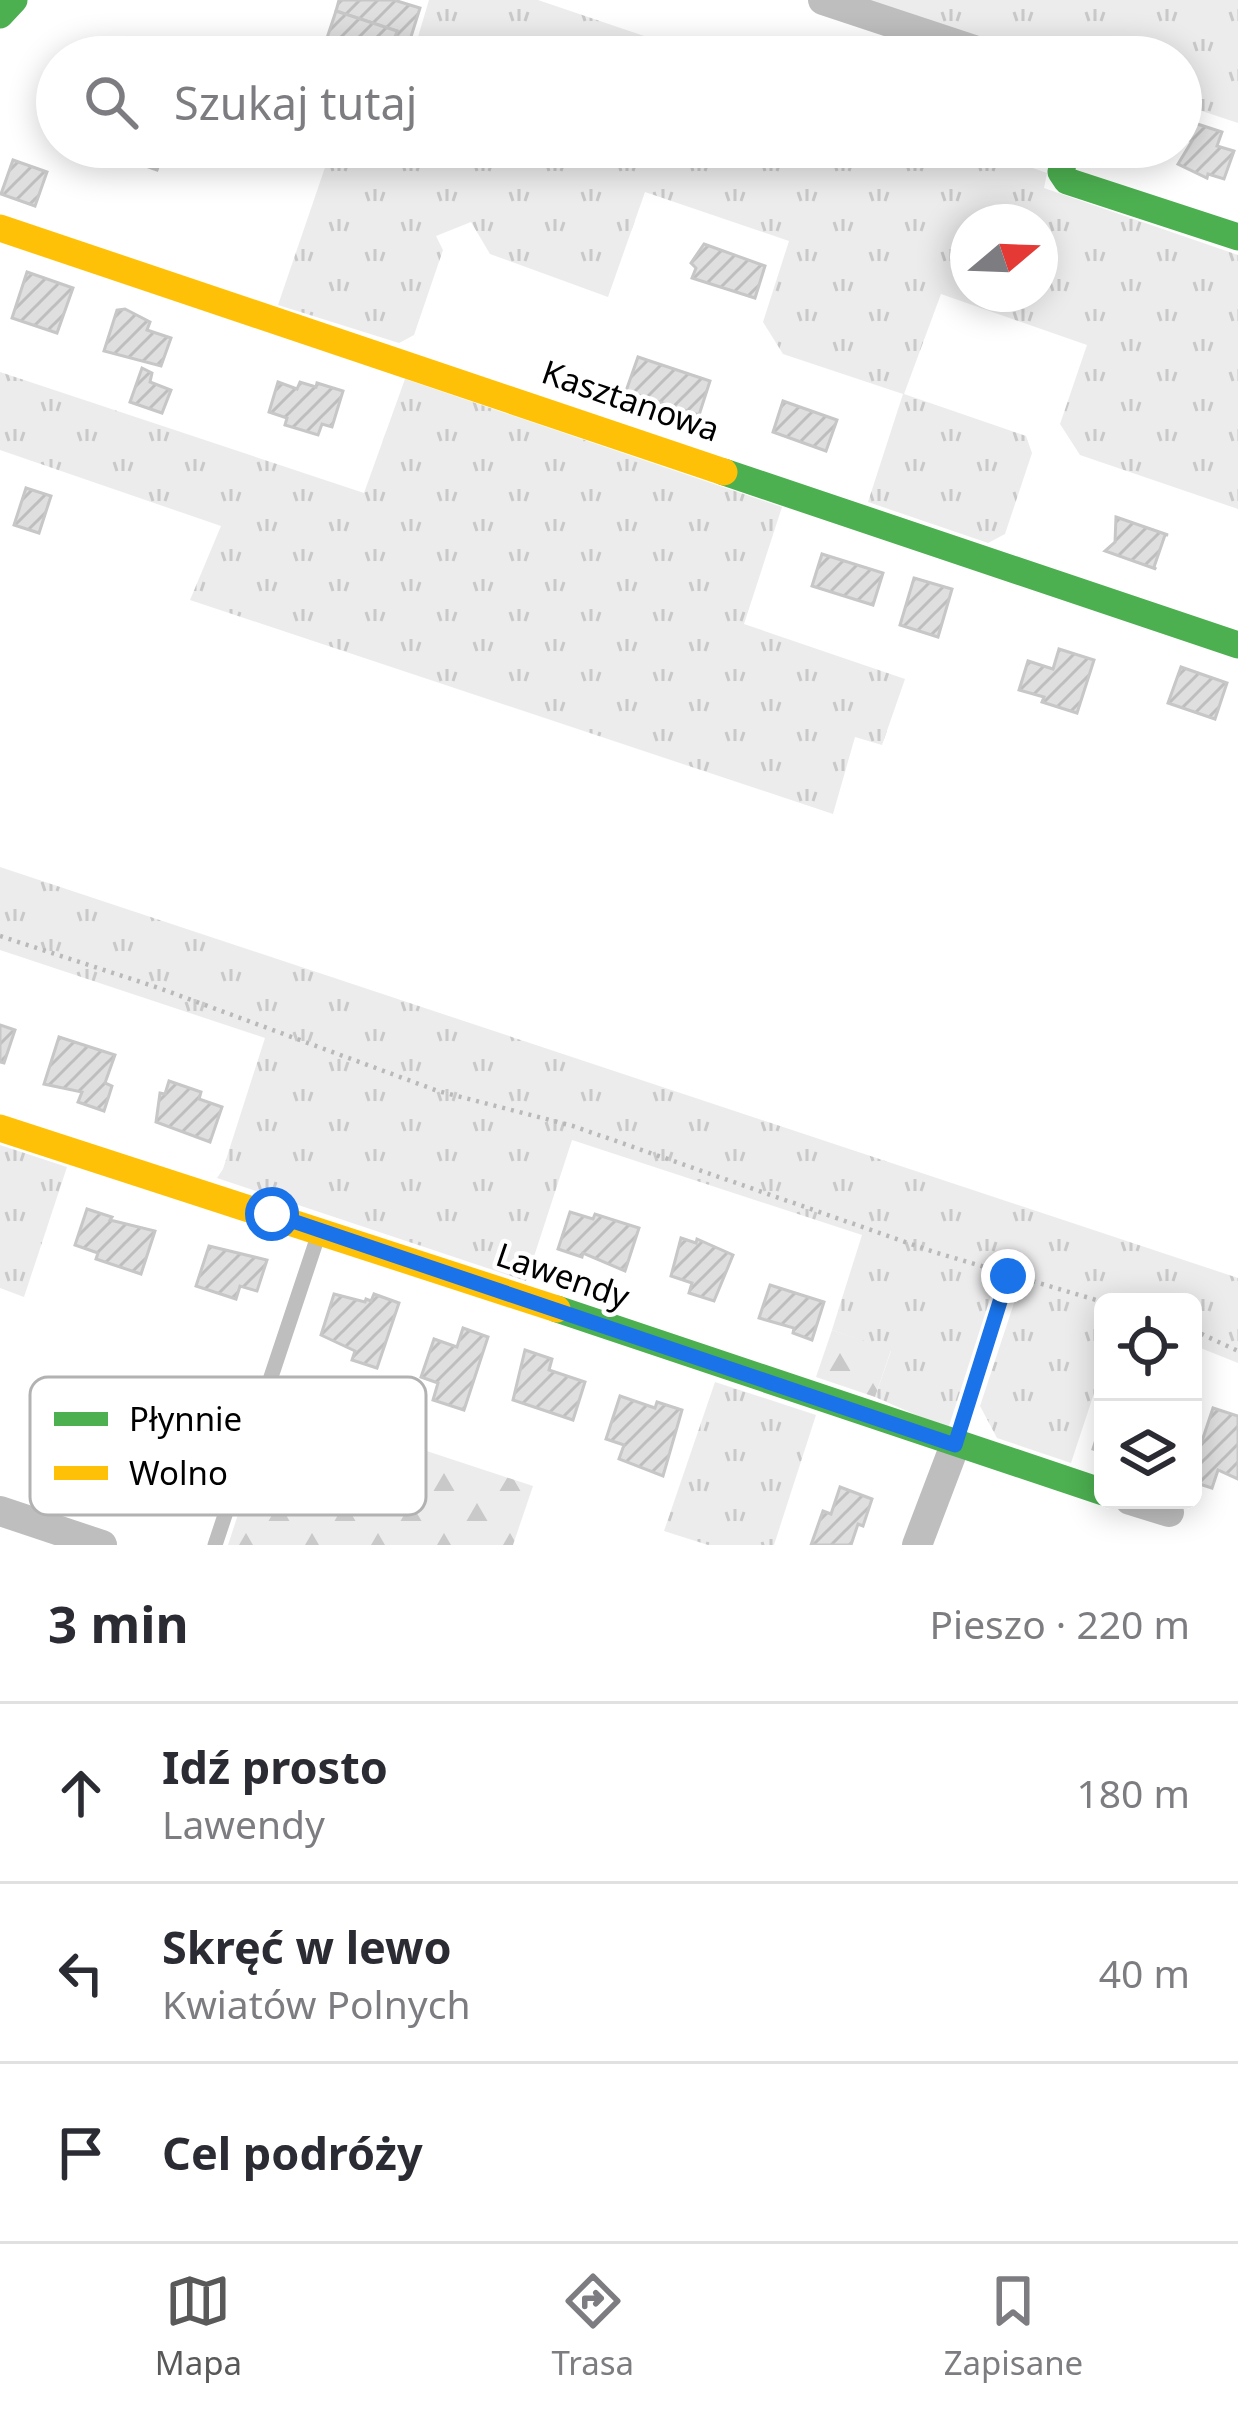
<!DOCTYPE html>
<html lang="pl">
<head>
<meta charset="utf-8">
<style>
  body { margin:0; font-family:"Noto Sans",sans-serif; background:#f7f7f7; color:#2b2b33 }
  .controls { position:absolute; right:36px; bottom:36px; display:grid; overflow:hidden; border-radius:18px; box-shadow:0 6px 30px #0003 }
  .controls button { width:108px; height:108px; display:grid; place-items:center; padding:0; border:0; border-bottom:3px solid #e1e1e2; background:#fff; color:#2b2b33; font:60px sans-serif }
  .compass { position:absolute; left:950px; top:204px; width:108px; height:108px; border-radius:50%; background:#fff; box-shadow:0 6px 30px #0003; rotate:71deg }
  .stop { position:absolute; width:36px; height:36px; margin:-27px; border:9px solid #1a73e8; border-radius:50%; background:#fff }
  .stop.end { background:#1a73e8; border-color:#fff; box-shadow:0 3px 12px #0008 }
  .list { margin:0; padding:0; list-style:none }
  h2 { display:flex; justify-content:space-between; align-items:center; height:156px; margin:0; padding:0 48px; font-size:51px }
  h2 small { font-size:39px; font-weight:400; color:#7c7c81 }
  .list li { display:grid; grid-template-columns:78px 1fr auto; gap:36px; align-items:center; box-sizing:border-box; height:180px; padding:0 48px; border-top:3px solid #e1e1e2 }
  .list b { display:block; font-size:45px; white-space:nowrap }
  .list p { margin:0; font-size:39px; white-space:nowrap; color:#7c7c81 }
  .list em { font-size:39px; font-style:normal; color:#7c7c81 }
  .icon { flex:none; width:66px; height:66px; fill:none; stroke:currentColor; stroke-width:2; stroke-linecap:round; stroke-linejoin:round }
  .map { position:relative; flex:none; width:1238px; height:1545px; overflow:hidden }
  .search { position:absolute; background:#fff; box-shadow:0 6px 30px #0003; left:36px; right:36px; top:36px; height:132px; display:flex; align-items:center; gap:30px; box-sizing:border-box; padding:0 42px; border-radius:66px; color:#7c7c81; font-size:45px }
  .sheet { height:696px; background:#fff }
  nav { display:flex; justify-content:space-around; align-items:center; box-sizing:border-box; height:168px; border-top:3px solid #e1e1e2; background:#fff; font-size:33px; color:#7c7c81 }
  nav a { display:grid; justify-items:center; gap:6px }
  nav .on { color:#595959 }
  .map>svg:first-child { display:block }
</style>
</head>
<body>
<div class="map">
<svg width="1238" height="1545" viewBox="0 0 1238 1545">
  <defs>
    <pattern id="grass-tufts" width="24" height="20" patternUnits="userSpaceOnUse" patternTransform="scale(3)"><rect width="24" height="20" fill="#ececec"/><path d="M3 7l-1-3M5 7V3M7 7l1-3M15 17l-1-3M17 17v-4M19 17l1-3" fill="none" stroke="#c9c9c9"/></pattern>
    <pattern id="forest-firs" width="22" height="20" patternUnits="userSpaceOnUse" patternTransform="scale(3)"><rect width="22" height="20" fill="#ececec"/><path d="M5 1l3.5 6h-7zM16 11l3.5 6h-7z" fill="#c9c9c9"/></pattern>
    <pattern id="building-hatch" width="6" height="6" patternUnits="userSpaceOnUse" patternTransform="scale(3)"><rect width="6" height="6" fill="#dfdfdf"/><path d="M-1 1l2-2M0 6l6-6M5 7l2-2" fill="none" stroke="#bebebe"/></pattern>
  </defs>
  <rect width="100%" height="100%" fill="#fff"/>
  <g fill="url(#grass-tufts)" fill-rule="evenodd">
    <polygon points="429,0 538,0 706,57 412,57"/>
    <polygon points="866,0 1238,0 1238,123 1181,104 1181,57 1038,57"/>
    <path d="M 332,147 L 972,147 L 1047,173 L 1044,188 L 1238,255 L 1238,509 L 1080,455 L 1060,424 L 1087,345 L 941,294 L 904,394 L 1026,436 L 1032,453 L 1005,534 L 988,543 L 868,502 L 903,394 L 783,354 L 763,322 L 789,241 L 645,192 L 608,297 L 490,254 L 471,222 L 436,236 L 443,250 L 414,335 L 399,343 L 278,305 ZM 968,222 L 1040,222 L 1040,294 L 968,294 Z"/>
    <polygon points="0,372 364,493 405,379 782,507 744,624 905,679 882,745 855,737 833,814 190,600 221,526 0,450"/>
    <polygon points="0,867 1238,1278 1238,1363 1193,1345 1193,1302 1103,1302 1103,1366 1071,1463 997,1438 980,1406 1019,1288 996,1280 948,1429 875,1397 891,1351 832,1330 862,1235 572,1140 526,1281 217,1178 223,1169 265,1038 0,950"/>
    <polygon points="0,1145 67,1167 24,1297 0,1288"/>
    <polygon points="715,1382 816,1415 774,1545 708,1545 664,1531"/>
  </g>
  <g fill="url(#forest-firs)">
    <polygon points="832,1330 891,1350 875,1397 816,1377"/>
    <polygon points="275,1401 533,1486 513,1545 228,1545"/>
  </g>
  <g fill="url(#building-hatch)" stroke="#c7c7c7" stroke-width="3">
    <polygon points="339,0 394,0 420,8 410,40 395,36 397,31 336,11"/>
    <polygon points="336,11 397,31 389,57 345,57 323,50"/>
    <polygon points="1185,120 1222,132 1217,146 1234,151 1224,179 1208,174 1207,178 1178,164 1192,141 1181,137"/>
    <polygon points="124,147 165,147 157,170 121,157"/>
    <polygon points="13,160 47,172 35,206 1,194"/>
    <polygon points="704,244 765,266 755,298 692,278 696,268 691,263"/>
    <polygon points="27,272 73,288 57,333 12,318"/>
    <polygon points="125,309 150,322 147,330 171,338 161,366 104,351 117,310"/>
    <polygon points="638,357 710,381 699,415 626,391"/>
    <polygon points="142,368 152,373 150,382 171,390 162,413 130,402"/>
    <polygon points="278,382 297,389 300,382 316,387 317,383 343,391 332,427 322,424 318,435 285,425 287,418 269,412"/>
    <polygon points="783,401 837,420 826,451 773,432"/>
    <polygon points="26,488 51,496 39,533 14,525"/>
    <polygon points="1116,517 1168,535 1165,535 1154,567 1156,569 1105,551 1115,542"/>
    <polygon points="822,554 883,573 873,605 812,586"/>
    <polygon points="914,578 952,589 938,637 900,625"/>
    <polygon points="1059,649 1094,660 1077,713 1042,702 1044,697 1019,690 1028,661 1053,669"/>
    <polygon points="1181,667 1227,683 1215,719 1168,703"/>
    <polygon points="0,1025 15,1030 4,1063 0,1062"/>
    <polygon points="59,1037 115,1055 105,1083 112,1086 104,1111 78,1102 82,1092 44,1084"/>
    <polygon points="169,1081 201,1092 199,1099 222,1107 210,1142 156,1122 160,1093 165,1094"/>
    <polygon points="87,1209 112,1217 110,1220 155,1231 141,1274 96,1259 98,1253 75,1245"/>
    <polygon points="570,1212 593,1219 595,1214 639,1228 625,1271 583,1253 582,1257 558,1249"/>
    <polygon points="681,1238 696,1243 697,1239 733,1255 714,1301 689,1293 692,1283 671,1276"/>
    <polygon points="209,1246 267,1260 257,1291 240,1286 236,1299 196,1286"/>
    <polygon points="770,1285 824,1302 812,1340 793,1333 794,1328 759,1318"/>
    <polygon points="334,1294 365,1302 366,1299 371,1301 374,1294 399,1303 377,1368 352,1360 355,1351 321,1335"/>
    <polygon points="463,1328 488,1337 464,1410 433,1400 438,1383 421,1377 434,1339 457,1347"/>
    <polygon points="525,1350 552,1359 549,1370 585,1382 573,1420 513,1400"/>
    <polygon points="620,1396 655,1408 657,1402 682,1410 663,1476 619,1459 624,1445 606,1439"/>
    <polygon points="1213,1408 1238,1416 1238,1479 1218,1470 1212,1488 1193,1482 1193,1468"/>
    <polygon points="1101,1424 1103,1424 1103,1452 1093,1449"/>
    <polygon points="840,1487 872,1499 863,1526 858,1524 851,1545 811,1545 823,1511 831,1514"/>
  </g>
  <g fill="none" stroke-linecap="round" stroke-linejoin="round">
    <g stroke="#b9b9b9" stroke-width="4.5" stroke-dasharray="3 6" stroke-linecap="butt">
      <polyline points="0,936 159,988 438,1091 573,1126 934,1252 1103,1302"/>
      <polyline points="1193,1330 1238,1351"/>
      <polyline points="965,1411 1008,1275"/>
    </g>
    <polyline stroke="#bebebe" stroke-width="15" points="215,1545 319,1233"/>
    <g stroke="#bebebe" stroke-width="30">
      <polyline points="823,0 995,57"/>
      <polyline points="1130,1500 1169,1512"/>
      <polyline points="0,1511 102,1545"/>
      <polyline points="917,1545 955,1445"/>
    </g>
    <g stroke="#4caf50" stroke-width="27">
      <polyline points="0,15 14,0"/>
      <polyline points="1067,147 1061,172 1067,181 1238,237"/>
      <polyline points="724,472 1238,645"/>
      <polyline points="557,1309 1103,1492"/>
    </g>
    <g stroke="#ffc107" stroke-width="27">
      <polyline points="0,228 724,472"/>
      <polyline points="0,1128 557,1309"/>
    </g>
  </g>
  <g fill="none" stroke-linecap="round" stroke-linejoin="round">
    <polyline stroke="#1a73e8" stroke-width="15" points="272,1214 955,1445 1008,1276"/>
  </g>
  <g text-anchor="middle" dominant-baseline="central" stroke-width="9" stroke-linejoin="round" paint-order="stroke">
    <g font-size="33" fill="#000" stroke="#fff">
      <text transform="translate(631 400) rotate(19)">Kasztanowa</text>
      <text transform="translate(563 1275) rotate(19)">Lawendy</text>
    </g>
  </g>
  <rect x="30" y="1377" width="396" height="138" rx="18" fill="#fff" stroke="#b2b2b2" stroke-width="3"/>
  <rect x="54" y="1412" width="54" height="14" fill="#4caf50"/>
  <rect x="54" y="1466" width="54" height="14" fill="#ffc107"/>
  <g font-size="33" fill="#000">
    <text x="129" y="1431">Płynnie</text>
    <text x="129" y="1485">Wolno</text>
  </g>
</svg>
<div class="controls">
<button><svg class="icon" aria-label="locate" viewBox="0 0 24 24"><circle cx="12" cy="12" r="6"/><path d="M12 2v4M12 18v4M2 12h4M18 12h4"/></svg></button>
<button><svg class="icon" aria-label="layers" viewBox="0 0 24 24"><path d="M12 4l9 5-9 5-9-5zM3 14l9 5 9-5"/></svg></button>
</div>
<svg class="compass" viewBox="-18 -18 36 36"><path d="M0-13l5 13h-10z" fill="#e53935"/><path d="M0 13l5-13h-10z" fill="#7c7c81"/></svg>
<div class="stop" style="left:272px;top:1214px"></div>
<div class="stop end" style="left:1008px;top:1276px"></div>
<div class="search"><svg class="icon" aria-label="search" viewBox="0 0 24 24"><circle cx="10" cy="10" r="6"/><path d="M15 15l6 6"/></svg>Szukaj tutaj</div>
</div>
<section class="sheet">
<h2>3 min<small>Pieszo · 220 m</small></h2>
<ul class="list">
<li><svg class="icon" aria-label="ahead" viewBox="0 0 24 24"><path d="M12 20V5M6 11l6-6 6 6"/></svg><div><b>Idź prosto</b><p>Lawendy</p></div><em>180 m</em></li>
<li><svg class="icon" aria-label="left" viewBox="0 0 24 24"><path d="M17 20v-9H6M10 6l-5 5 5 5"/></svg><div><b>Skręć w lewo</b><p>Kwiatów Polnych</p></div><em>40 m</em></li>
<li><svg class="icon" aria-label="arrive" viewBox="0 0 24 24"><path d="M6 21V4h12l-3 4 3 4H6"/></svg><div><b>Cel podróży</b></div></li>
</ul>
</section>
<nav>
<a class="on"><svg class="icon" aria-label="map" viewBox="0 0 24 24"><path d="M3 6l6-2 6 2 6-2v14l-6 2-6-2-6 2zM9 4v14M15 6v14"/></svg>Mapa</a>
<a><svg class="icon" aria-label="directions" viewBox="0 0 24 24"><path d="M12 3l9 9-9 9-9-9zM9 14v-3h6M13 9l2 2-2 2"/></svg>Trasa</a>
<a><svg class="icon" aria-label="saved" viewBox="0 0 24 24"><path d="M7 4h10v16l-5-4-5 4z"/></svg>Zapisane</a>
</nav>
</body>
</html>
